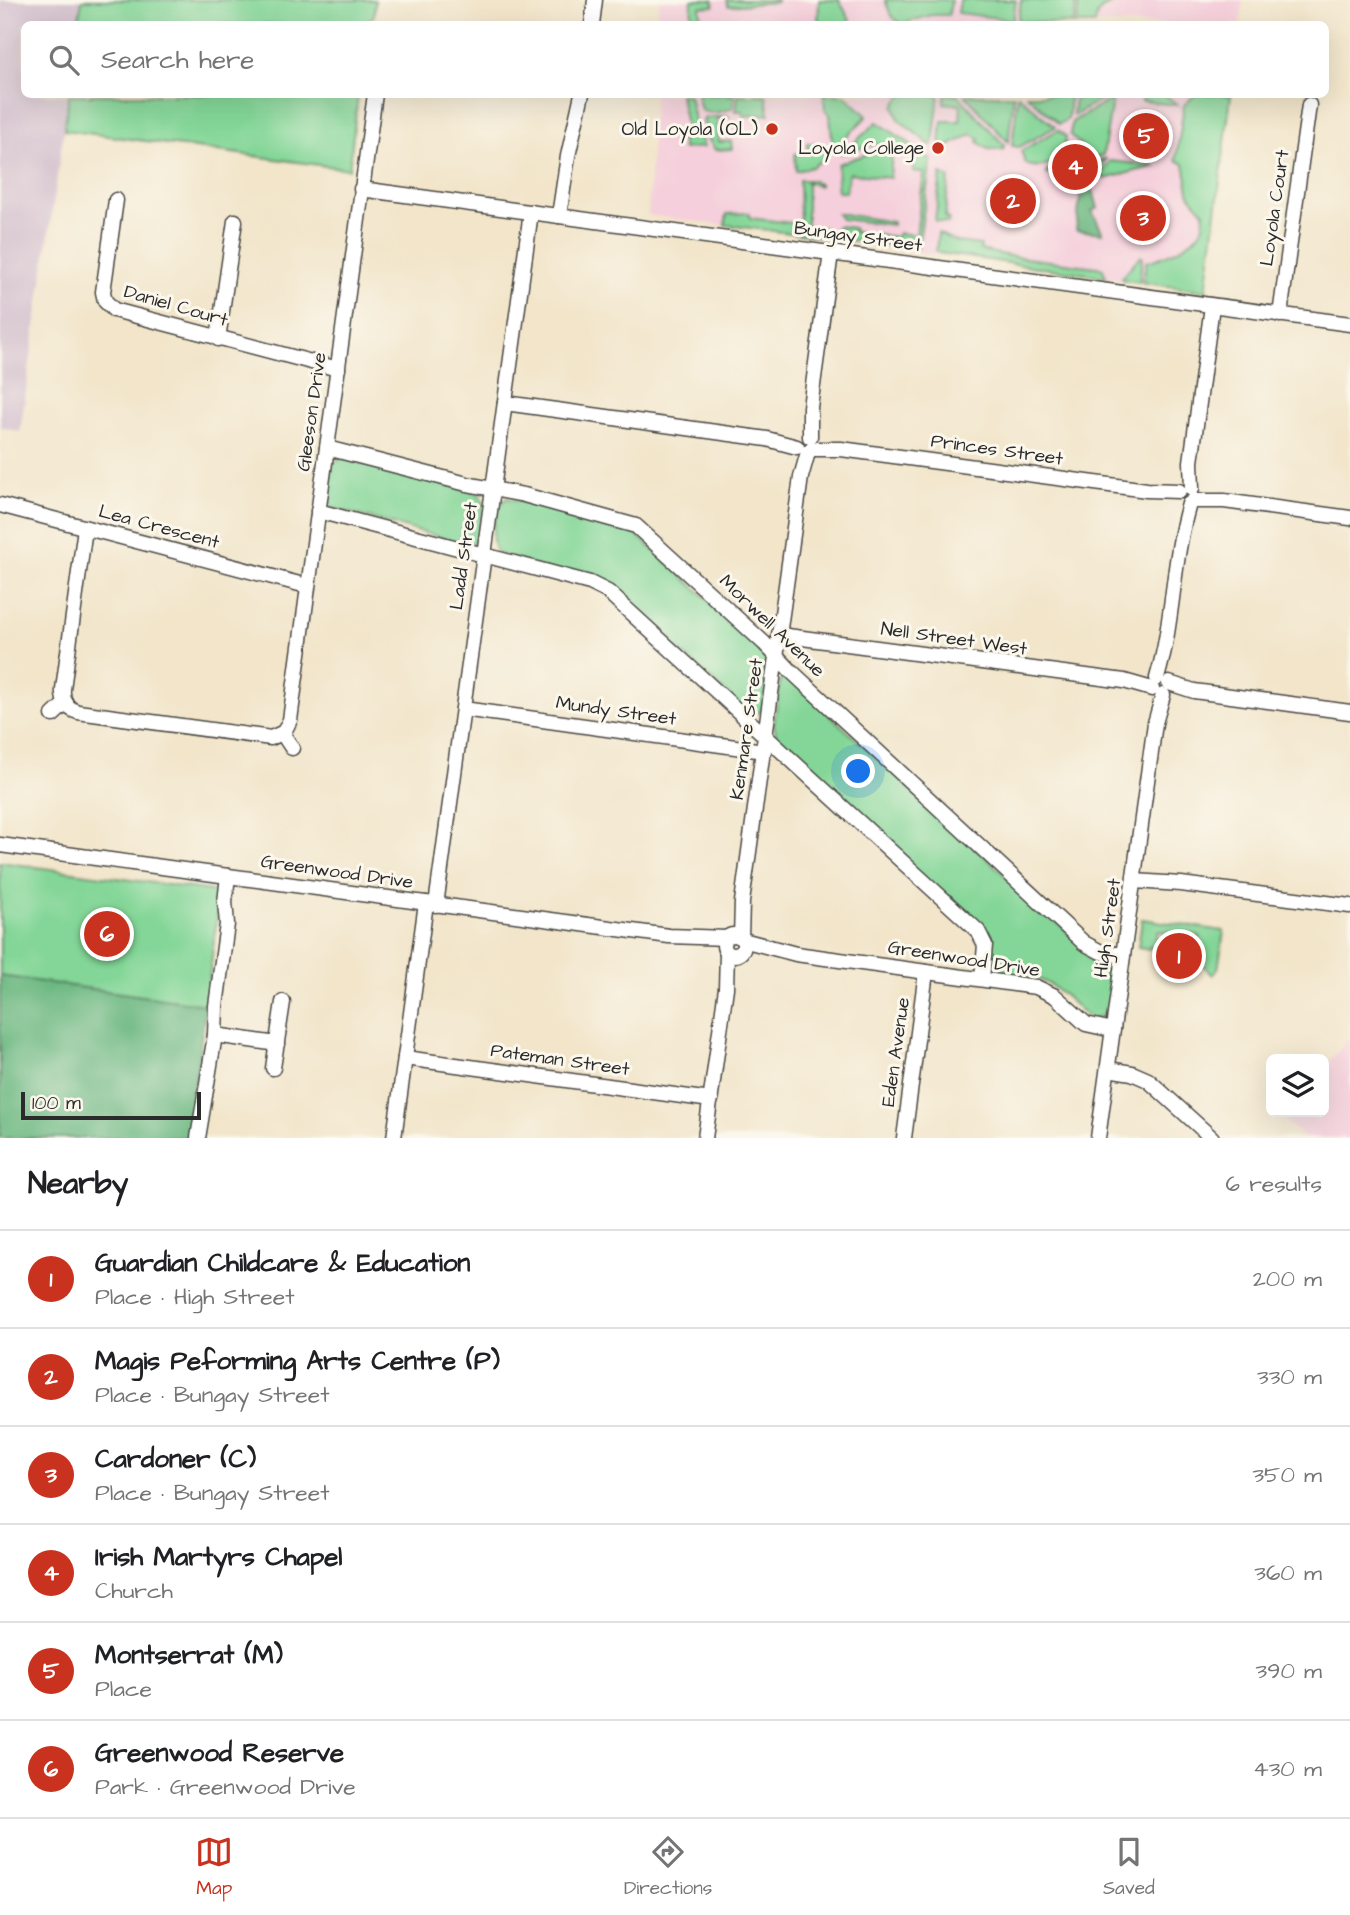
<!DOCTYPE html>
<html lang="en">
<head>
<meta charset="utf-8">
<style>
  body { margin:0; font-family:"Architects Daughter",sans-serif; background:#f6f6f6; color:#202124 }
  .controls { position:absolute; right:21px; bottom:21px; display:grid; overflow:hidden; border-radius:10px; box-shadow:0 7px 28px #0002 }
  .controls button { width:63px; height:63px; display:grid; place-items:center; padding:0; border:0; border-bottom:2px solid #e0e0e0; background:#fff; color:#202124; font:35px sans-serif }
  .scale { position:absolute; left:21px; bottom:18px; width:180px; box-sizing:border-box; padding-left:7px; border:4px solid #2b2b2b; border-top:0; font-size:19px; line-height:24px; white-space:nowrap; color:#2b2b2b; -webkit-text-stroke:5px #fbf7ec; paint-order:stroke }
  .you { position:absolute; left:859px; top:772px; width:24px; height:24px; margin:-18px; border:5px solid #fff; border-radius:50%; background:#1a73e8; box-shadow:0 0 0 10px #1a73e833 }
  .badge { display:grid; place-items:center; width:46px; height:46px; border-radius:50%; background:#c8321e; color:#fff; font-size:23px; font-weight:700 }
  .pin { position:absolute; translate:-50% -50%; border:4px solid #fff; box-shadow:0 2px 7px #0006 }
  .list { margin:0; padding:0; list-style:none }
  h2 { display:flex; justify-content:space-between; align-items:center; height:91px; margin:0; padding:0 28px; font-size:30px }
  h2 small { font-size:23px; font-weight:400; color:#757577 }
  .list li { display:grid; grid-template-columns:46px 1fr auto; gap:21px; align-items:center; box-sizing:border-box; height:98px; padding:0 28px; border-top:2px solid #e0e0e0 }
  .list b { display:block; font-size:26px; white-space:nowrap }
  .list p { margin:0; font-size:23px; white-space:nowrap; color:#757577 }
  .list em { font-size:23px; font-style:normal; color:#757577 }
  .icon { flex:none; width:38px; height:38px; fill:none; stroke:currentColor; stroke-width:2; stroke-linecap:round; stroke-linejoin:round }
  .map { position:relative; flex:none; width:1350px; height:1138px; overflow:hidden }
  .search { position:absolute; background:#fff; box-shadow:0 7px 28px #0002; left:21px; right:21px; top:21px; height:77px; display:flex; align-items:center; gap:18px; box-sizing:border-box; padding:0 24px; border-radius:10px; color:#757577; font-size:26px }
  .sheet { height:679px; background:#fff }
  nav { display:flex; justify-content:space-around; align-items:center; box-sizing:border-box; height:98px; border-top:2px solid #e0e0e0; background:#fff; font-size:19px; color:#757577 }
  nav a { display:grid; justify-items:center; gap:4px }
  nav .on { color:#c8321e }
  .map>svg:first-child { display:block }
</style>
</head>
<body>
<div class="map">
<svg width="1350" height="1138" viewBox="0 0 1350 1138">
  <rect width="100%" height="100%" fill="#fbf7ec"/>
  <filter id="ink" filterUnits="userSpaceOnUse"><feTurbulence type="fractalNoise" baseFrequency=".0143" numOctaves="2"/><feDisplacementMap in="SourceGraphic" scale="14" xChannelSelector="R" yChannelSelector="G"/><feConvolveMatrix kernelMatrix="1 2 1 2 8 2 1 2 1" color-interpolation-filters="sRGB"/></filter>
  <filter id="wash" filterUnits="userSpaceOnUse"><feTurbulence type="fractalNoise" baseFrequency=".00686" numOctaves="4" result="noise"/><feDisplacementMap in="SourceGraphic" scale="28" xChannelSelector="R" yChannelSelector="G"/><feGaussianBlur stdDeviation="1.57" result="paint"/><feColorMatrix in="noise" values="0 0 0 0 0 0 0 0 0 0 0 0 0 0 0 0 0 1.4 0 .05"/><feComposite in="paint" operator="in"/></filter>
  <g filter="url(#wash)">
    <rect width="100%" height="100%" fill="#f2e5ca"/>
    <g fill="#f5cfdb">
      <polygon points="659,0 1243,0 1240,24 657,24"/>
      <polygon points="654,95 1231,95 1206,291 648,215"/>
      <polygon points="1350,1038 1350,1138 1304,1138 1279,1115 1282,1112 1324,1112 1324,1067"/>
    </g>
    <polygon fill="#d1bdcc" points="0,0 82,0 78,24 24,24 24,94 69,95 20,432 0,427"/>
    <g fill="#83d697" stroke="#578061" stroke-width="2">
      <polygon points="82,0 375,0 374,16 368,20 367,24 78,24"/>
      <polygon points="692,0 713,0 714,6 700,7 702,24 691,24"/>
      <polygon points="727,0 777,0 777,2 728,6"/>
      <polygon points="819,0 839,0 850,20 846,24 818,24"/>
      <polygon points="885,0 951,0 949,15 932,15 901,24 891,16"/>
      <polygon points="960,0 1016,0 1013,20 958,13"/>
      <polygon points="1021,0 1076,1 1074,24 1018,21"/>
      <path d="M 1079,0 L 1118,0 C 1105,10 1098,4 1095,24 L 1077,24 Z"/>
      <path d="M 1196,94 L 1231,95 L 1206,291 L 1143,283 L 1146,262 C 1162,258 1193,245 1201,230 C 1204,225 1204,217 1204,212 L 1190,196 L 1184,164 L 1176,160 L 1184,105 Z"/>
      <polygon points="69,95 358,95 349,169 64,130"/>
      <polygon points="680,95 689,95 694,120 704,147 683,149 681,138 688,136"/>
      <path d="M 697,95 L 734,95 L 733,107 C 725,112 709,115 701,110 Z"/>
      <polygon points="738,95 766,95 769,114 743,116 743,111 736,111"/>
      <polygon points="824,95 845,95 867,116 833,151 830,115 825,109"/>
      <polygon points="902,95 939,95 933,144 930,145 899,120 894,106"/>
      <polygon points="945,95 958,95 1004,145 1003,150 988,149 978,142 980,139 972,134 949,146 940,145 942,121 960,121 961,105 944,103"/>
      <polygon points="965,95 1014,95 1008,142"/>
      <polygon points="1018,95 1055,127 1019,147 1012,146"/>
      <polygon points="1027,95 1070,95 1068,119 1059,124"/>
      <polygon points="1075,95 1101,97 1102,99 1073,116"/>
      <polygon points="1142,95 1165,95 1178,105 1142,101"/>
      <polygon points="1109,101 1112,101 1103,155 1095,158 1070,135 1072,122"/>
      <polygon points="727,116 730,117 717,119 719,142 731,141 732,149 715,150 709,140 703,121 705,118"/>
      <path d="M 877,122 L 915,147 L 916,149 L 905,156 C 886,134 866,148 843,153 Z"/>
      <path d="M 1058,130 L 1066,137 L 1063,156 C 1050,165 1040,170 1026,164 L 1021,151 Z"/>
      <polygon points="807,143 814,143 826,152 827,156 812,167 796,171 795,154 807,153"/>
      <polygon points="873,152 892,153 890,178 849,173 846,192 837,191 838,164"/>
      <polygon points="924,154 931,160 918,248 836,239 836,228 838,226 853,228 854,232 896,237 899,233 916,235 924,173 913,171 915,160"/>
      <polygon points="1110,161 1156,166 1104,179 1102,173"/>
      <polygon points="1062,164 1061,170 1065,171 1065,174 1088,176 1089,164 1094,164 1088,184 1062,181 1047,174 1047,171"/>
      <polygon points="941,174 949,178 945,218 949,219 948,223 935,221"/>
      <polygon points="799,180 812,180 820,185 819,186 807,182 807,226 825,228 823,237 725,225 727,214 749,213 750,218 800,224"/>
      <polygon points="837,213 893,222 893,225 841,219"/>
      <polygon points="938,233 957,242 981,245 980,250 1010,256 1097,267 1103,269 1106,277 939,253 936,251"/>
      <polygon points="1140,256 1142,257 1140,282 1123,280 1121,278"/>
      <polygon points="342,458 478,493 484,502 478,539 470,545 332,508 327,499 332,464"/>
      <path d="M 507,498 L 628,527 L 765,651 L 769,660 L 763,708 L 760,712 L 749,714 L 616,593 L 497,553 C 488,540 496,519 498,505 Z"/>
      <path d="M 783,676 L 787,676 L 1084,947 L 1116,961 C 1114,975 1112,1035 1084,1013 C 1071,1002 1061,990 1045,982 C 1030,975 1013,976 997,973 L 990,969 L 990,949 L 777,740 L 774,724 L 780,681 Z"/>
      <polygon points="0,862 220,892 206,1005 0,976"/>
      <polygon points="1142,919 1224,931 1218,969 1213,975 1200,962 1204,958 1198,953 1200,936 1158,931 1155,947 1150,946 1150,949 1138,947"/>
    </g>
    <g fill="#6ab780" stroke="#4a7156" stroke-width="2">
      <polygon points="1102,159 1106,159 1091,183 1098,208 1092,211 1103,233 1076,230 1082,183 1088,184 1094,164"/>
      <polygon points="0,976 206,1005 187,1138 0,1138"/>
    </g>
  </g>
  <g filter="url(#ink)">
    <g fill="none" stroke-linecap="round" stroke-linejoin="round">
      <g stroke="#494743" stroke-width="17">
        <g id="minor">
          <polyline points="592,24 595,0"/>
          <polyline points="361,189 1350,324"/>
          <polyline points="116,200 103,292 105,301 114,310 338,369"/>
          <polyline points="559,216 568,156 582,94"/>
          <polyline points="1280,315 1309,105"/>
          <polyline points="218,339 235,221"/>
          <polyline points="505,403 767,439 797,447"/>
          <polyline points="810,437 810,407 831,253"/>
          <polyline points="327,448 467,484 524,495 636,526 764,643 791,671 1084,943 1101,952 1123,955"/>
          <polyline points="812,449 841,449 1147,490 1179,491"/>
          <polyline points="1192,489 1191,462 1212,306"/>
          <polyline points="1193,501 1224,501 1350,518"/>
          <polyline points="0,505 307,586"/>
          <polyline points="318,511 590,583 608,592 978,931 985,945 982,979"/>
          <path d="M 85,528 L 63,689 C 62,700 67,709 78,712 L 271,738 L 284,732 L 290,720 L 375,94"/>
          <polyline points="780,635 1124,681 1152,689"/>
          <path d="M 1157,678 C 1174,621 1172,561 1189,504"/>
          <polyline points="1169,683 1194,691 1350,712"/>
          <polyline points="463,709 764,751"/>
          <polyline points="53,715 66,703"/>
          <polyline points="282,733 292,748"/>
          <polyline points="0,845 669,936 727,938"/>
          <polyline points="1134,881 1181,884 1350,906"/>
          <polyline points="436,905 531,212"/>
          <circle cx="734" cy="945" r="10"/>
          <polyline points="741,938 742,902 801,477 808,452"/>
          <polyline points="743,940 796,954 1036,987 1055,996 1086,1024 1113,1030"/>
          <polyline points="215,1035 277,1044"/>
          <polyline points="405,1058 711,1100"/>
          <polyline points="273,1068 283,1002"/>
          <polyline points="1108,1069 1132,1073 1148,1080 1212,1138"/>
          <polyline points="198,1138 215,1035 216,1006 227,924 225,902 228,876"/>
          <polyline points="394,1138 426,903"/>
          <polyline points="705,1138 726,988 727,953"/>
          <polyline points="904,1138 926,972"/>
          <polyline points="1098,1138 1155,723 1163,695"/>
        </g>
      </g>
      <use href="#minor" stroke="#fff" stroke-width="14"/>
    </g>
  </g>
  <g fill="#c8321e" stroke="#fbf7ec" stroke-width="2.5">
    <circle cx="772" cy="129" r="7"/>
    <circle cx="938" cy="148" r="7"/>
  </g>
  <g text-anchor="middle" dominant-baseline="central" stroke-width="6" stroke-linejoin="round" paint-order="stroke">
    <g font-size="19" fill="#2b2b2b" stroke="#fbf7ec" text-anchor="end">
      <text x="758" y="129">Old Loyola (OL)</text>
      <text x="924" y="148">Loyola College</text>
    </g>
    <g font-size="19" fill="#2b2b2b" stroke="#fbf7ec">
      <text transform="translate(1275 208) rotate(-82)">Loyola Court</text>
      <text transform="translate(858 237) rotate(8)">Bungay Street</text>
      <text transform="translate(176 306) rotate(16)">Daniel Court</text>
      <text transform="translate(312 412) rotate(-82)">Gleeson Drive</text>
      <text transform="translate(997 450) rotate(8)">Princes Street</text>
      <text transform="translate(159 527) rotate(15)">Lea Crescent</text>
      <text transform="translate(464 556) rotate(-82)">Ladd Street</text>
      <text transform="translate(772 626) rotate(44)">Morwell Avenue</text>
      <text transform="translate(954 639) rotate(8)">Nell Street West</text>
      <text transform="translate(616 711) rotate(8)">Mundy Street</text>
      <text transform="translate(747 729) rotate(-82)">Kenmare Street</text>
      <text transform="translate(337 872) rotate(8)">Greenwood Drive</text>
      <text transform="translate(1108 928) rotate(-82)">High Street</text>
      <text transform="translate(964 959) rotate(9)">Greenwood Drive</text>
      <text transform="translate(896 1052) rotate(-82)">Eden Avenue</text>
      <text transform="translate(560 1060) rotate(8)">Pateman Street</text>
    </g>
  </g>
</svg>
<div class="controls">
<button><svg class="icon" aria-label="layers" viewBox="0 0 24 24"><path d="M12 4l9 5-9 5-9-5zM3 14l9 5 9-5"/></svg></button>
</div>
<div class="scale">100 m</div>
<div class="you"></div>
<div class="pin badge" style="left:1179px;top:956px">1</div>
<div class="pin badge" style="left:1013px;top:201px">2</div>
<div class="pin badge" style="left:1143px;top:218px">3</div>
<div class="pin badge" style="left:1075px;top:167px">4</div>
<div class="pin badge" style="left:1146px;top:136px">5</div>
<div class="pin badge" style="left:107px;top:934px">6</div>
<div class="search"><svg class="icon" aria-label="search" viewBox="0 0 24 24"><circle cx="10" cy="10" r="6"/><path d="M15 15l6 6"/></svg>Search here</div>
</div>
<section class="sheet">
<h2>Nearby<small>6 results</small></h2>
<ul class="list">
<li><span class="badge">1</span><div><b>Guardian Childcare &amp; Education</b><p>Place · High Street</p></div><em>200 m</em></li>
<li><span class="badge">2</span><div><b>Magis Peforming Arts Centre (P)</b><p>Place · Bungay Street</p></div><em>330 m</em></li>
<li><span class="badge">3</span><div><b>Cardoner (C)</b><p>Place · Bungay Street</p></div><em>350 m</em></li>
<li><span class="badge">4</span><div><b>Irish Martyrs Chapel</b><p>Church</p></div><em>360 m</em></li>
<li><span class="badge">5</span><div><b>Montserrat (M)</b><p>Place</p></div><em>390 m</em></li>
<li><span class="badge">6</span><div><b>Greenwood Reserve</b><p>Park · Greenwood Drive</p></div><em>430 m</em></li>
</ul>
</section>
<nav>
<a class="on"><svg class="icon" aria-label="map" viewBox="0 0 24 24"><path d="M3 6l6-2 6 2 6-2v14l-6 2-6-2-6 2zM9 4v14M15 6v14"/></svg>Map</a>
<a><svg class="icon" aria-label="directions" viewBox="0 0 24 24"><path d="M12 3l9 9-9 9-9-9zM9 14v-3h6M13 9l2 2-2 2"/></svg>Directions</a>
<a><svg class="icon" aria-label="saved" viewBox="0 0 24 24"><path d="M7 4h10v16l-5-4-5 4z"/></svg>Saved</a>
</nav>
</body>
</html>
